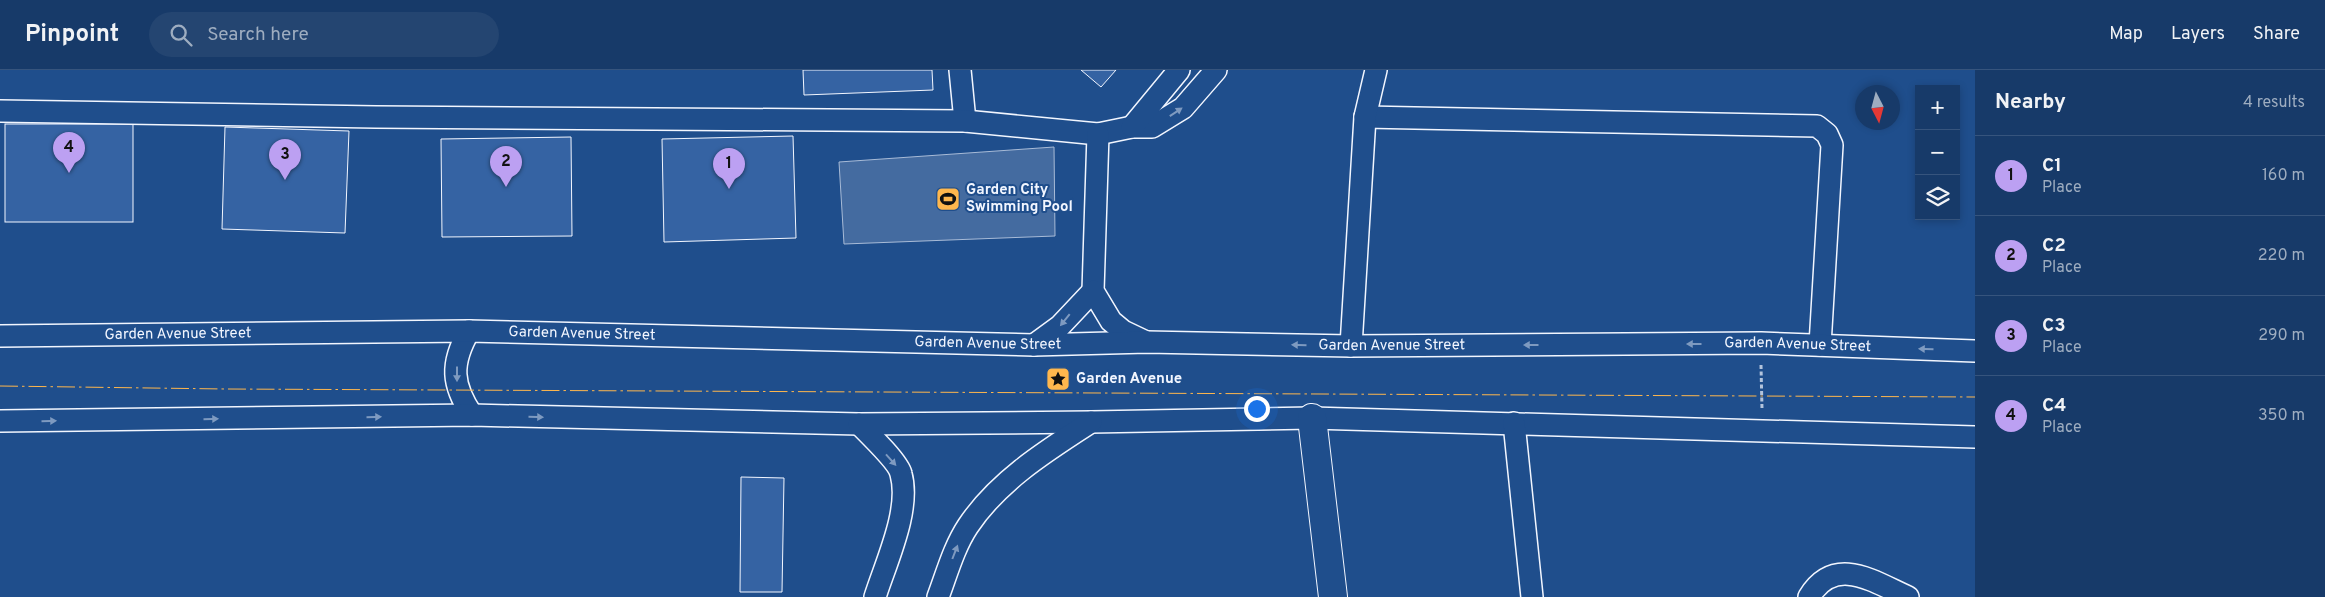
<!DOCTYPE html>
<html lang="en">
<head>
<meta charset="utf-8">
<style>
  body { margin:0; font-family:Overpass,sans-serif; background:#244571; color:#f1f3f6 }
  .controls { position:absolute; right:15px; top:15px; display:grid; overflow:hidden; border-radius:0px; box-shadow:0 2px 8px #0003 }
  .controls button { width:45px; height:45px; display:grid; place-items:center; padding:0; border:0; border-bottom:1px solid #36547d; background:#173a69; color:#f1f3f6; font:25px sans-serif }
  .compass { position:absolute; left:1855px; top:15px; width:45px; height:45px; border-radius:50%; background:#173a69; box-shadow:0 2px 8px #0003; rotate:174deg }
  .you { position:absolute; left:1256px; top:338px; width:18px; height:18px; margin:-12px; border:4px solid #fff; border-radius:50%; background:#1a73e8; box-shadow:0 0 0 8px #1a73e833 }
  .badge { display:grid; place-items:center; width:32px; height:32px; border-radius:50%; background:#bca0f2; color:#111; font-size:16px; font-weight:700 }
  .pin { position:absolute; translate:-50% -41px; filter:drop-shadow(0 1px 2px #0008) }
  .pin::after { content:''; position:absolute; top:26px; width:18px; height:15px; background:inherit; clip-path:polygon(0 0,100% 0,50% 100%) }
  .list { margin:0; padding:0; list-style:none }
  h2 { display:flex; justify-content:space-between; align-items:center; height:65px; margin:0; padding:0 20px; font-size:21px }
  h2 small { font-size:16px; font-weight:400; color:#9eadc0 }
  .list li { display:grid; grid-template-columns:32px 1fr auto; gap:15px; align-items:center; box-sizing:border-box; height:80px; padding:0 20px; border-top:1px solid #36547d }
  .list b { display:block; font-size:19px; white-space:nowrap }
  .list p { margin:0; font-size:16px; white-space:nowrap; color:#9eadc0 }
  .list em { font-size:16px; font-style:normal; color:#9eadc0 }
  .icon { flex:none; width:28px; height:28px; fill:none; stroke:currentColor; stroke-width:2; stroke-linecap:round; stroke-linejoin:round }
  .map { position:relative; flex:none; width:1975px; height:527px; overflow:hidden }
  header { display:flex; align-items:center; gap:30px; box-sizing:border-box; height:70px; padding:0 25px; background:#173a69; border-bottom:1px solid #36547d }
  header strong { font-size:24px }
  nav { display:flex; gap:28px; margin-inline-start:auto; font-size:18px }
  .search { width:350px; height:45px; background:#244571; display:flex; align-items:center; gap:12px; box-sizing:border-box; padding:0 18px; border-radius:28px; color:#9eadc0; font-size:19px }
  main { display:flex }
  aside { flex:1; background:#173a69 }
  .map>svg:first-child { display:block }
</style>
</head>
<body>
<header>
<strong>Pinpoint</strong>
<div class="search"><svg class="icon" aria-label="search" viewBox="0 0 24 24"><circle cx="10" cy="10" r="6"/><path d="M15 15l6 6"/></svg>Search here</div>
<nav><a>Map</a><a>Layers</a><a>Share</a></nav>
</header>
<main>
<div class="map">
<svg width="1975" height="527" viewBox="0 0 1975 527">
  <rect width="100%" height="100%" fill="#1f4e8c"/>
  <polygon fill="#446ba0" stroke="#a8bbd7" points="1054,77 1055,166 844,174 839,92"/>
  <g fill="#3563a3" stroke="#f2f6ff">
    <polygon points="803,0 932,0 933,20 804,25"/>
    <polygon points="1081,0 1116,0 1101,17"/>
    <rect x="5" y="54" width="128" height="98"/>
    <polygon points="225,57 349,61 345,163 222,159"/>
    <polygon points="793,66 796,168 664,172 662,69"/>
    <polygon points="571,67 572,166 442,167 441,69"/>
    <polygon points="741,407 784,408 782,522 740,522"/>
  </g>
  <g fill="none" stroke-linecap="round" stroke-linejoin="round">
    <g stroke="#f2f6ff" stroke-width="24">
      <g id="street">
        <polyline points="960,0 965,51"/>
        <polyline points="0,41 376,47 965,51 1098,64 1132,57 1152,57 1183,38 1216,0"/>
        <polyline points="1365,47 1817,56 1827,64 1832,75 1820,275"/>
        <polyline points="1132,57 1179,0"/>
        <polyline points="1098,64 1093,221 1111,251 1123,261 1144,271"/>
        <path d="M 469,261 C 450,294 452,315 472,345"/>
        <path id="s1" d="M 0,266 L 469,261 L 1034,275 L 1147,272 L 1351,276 L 1761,273 L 1975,281"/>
        <polyline points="1034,275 1060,256 1093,221"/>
        <polyline points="1351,276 1365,47 1376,0"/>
        <polyline points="0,351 472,345 859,354 1091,352 1312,348 1975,367"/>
        <polyline points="1514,353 1532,527"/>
        <path d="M 859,354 C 868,363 899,393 901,404 C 911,440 886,492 875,527"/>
        <path d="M 938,527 C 947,503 954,477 968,456 C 998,411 1046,381 1091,352"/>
        <path d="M 1809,527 C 1835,484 1874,512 1908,527"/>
      </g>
    </g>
    <g stroke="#f2f6ff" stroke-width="30">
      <polyline id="secondary" points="1312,348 1333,527"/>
    </g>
    <polyline stroke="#b3c4dc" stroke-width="3" stroke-dasharray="4 2.5" stroke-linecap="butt" points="1761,295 1762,339"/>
    <use href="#street" stroke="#1f4e8c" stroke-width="21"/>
    <use href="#secondary" stroke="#1f4e8c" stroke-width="28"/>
    <polyline stroke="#ffb74d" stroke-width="1" stroke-dasharray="18 4 2.5 4" stroke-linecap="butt" points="0,316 225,319 1975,327"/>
  </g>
  <defs><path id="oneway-solid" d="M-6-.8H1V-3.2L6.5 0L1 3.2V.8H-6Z" transform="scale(1.25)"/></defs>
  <g fill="#7e9ac0">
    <use href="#oneway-solid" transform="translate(1176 42) rotate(-34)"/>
    <use href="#oneway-solid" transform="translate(1065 250) rotate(129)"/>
    <use href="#oneway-solid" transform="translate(1694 274) rotate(180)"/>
    <use href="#oneway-solid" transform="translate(1299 275) rotate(-179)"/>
    <use href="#oneway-solid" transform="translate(1531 275) rotate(180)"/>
    <use href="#oneway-solid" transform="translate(1926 279) rotate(-178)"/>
    <use href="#oneway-solid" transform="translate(457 304) rotate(90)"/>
    <use href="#oneway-solid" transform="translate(374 347) rotate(-1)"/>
    <use href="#oneway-solid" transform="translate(536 347) rotate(1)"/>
    <use href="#oneway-solid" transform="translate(211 349) rotate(-1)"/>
    <use href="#oneway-solid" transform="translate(49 351) rotate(-1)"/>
    <use href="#oneway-solid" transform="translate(891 390) rotate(48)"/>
    <use href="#oneway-solid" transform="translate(955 482) rotate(-69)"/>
  </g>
  <defs>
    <g id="stadium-square" transform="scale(1.25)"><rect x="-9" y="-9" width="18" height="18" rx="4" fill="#ffb74d" stroke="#1f4e8c"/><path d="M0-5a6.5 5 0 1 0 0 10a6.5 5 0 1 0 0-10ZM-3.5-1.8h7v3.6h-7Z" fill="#111"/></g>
    <g id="sight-square" transform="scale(1.25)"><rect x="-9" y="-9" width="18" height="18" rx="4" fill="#ffb74d" stroke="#1f4e8c"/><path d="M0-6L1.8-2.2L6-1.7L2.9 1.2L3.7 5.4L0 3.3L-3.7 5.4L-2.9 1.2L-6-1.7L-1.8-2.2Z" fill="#111"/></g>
  </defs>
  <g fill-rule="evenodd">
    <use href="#stadium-square" x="948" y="129"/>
    <use href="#sight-square" x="1058" y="309"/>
  </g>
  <g text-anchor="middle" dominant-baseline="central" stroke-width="4" stroke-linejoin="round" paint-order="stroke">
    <g font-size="15" font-weight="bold" fill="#f2f6ff" stroke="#1f4e8c" text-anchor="start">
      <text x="966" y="120">Garden City<tspan x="966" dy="17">Swimming Pool</tspan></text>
      <text x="1076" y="309">Garden Avenue</text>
    </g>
    <g font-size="15" fill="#f2f6ff" stroke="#1f4e8c">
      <text stroke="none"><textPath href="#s1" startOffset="178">Garden Avenue Street</textPath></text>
      <text stroke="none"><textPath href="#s1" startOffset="582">Garden Avenue Street</textPath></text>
      <text stroke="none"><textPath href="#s1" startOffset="988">Garden Avenue Street</textPath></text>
      <text stroke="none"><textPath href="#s1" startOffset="1392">Garden Avenue Street</textPath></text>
      <text stroke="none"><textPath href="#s1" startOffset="1798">Garden Avenue Street</textPath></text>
    </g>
  </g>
</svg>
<div class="controls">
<button>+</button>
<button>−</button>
<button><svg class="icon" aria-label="layers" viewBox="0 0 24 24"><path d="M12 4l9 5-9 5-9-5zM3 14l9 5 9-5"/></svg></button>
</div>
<svg class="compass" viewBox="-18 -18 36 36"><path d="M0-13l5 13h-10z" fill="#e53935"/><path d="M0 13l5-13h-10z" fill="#9eadc0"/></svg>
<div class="you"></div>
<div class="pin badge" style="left:729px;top:119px">1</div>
<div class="pin badge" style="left:506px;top:117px">2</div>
<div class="pin badge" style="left:285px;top:110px">3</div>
<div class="pin badge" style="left:69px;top:103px">4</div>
</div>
<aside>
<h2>Nearby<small>4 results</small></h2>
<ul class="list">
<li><span class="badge">1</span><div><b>C1</b><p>Place</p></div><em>160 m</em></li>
<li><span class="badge">2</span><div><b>C2</b><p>Place</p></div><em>220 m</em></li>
<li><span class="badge">3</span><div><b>C3</b><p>Place</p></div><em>290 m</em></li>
<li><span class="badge">4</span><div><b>C4</b><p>Place</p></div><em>350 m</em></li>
</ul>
</aside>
</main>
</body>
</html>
